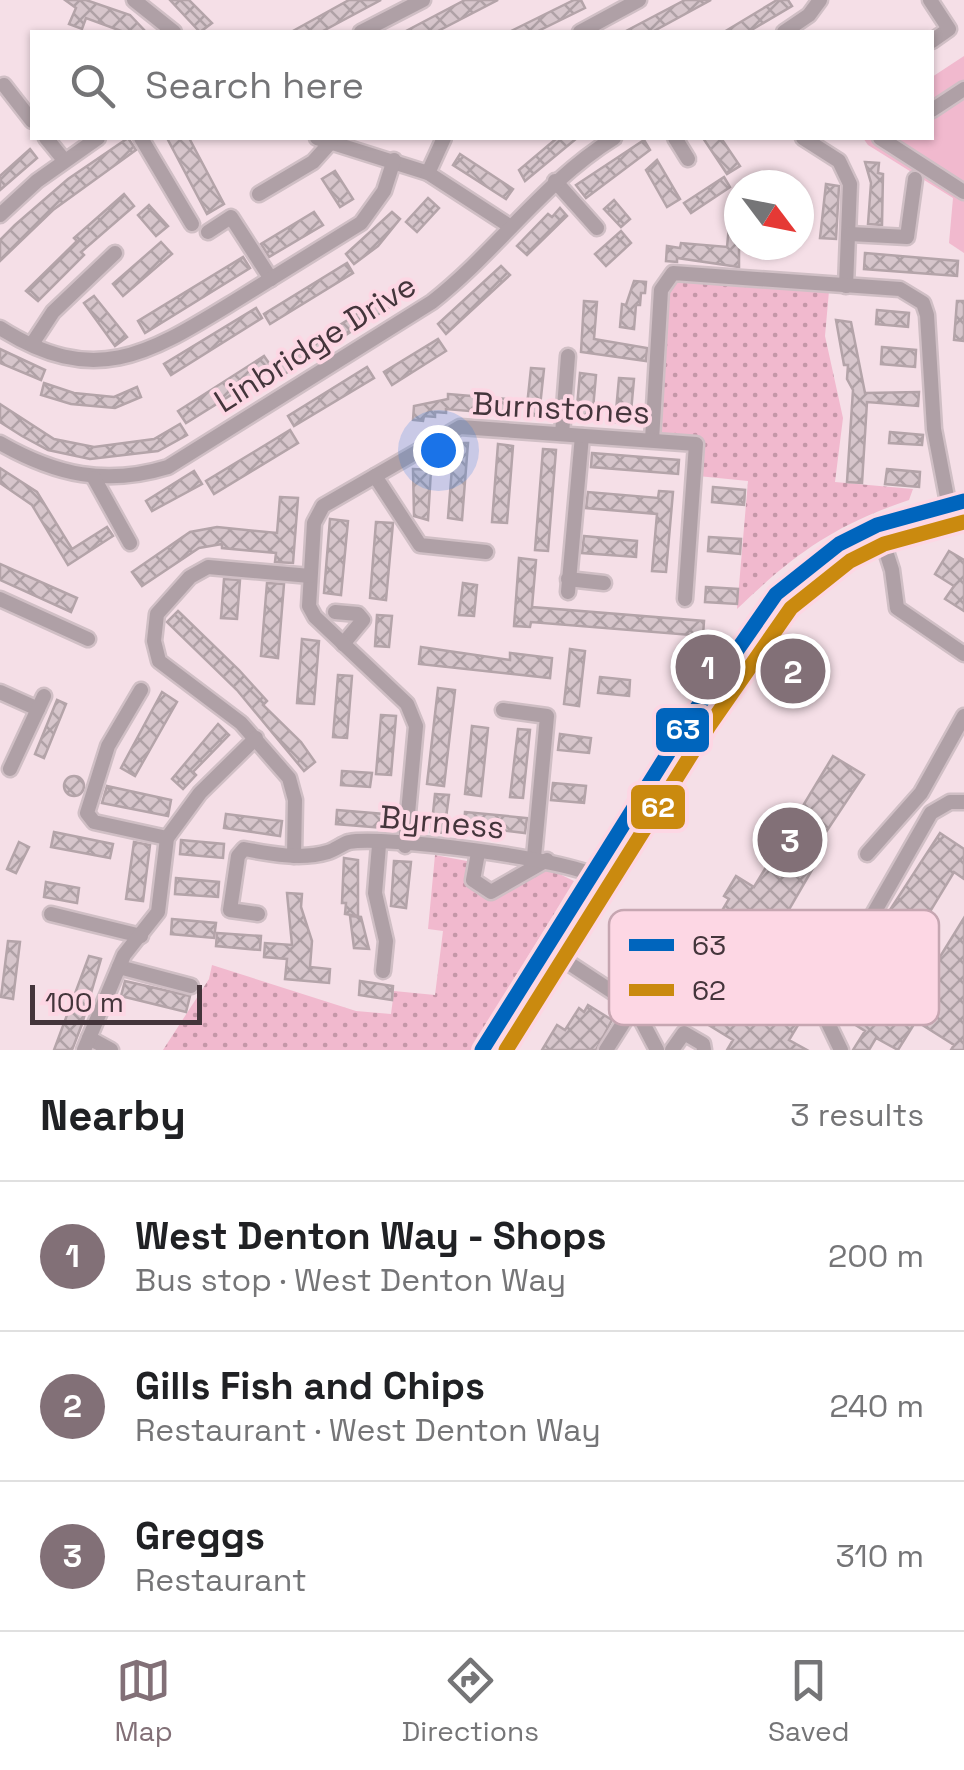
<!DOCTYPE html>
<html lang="en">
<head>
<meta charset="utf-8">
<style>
  body { margin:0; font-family:"Space Grotesk",sans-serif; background:#f6f6f6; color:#202124 }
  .compass { position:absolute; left:724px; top:170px; width:90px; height:90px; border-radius:50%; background:#fff; box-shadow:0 2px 8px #0004; rotate:122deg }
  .scale { position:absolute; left:30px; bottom:25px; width:172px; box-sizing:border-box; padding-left:10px; border:5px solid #44353b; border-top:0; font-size:28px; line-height:35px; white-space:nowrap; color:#44353b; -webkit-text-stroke:8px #fdd7e4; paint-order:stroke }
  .you { position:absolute; left:438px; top:450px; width:35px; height:35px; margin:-25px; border:8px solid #fff; border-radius:50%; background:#1a73e8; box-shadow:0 0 0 15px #1a73e833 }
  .badge { display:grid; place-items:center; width:65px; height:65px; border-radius:50%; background:#827077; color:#fff; font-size:32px; font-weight:700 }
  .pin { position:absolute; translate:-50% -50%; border:5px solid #fff; box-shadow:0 2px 10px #0006 }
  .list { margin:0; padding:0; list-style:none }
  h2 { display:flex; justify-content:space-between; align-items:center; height:130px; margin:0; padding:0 40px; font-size:42px }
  h2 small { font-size:32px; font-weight:400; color:#757577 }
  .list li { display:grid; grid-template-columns:65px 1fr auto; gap:30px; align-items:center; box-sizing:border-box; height:150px; padding:0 40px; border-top:2px solid #e0e0e0 }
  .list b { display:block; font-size:38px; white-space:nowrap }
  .list p { margin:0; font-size:32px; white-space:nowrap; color:#757577 }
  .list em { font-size:32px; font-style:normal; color:#757577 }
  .icon { flex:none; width:55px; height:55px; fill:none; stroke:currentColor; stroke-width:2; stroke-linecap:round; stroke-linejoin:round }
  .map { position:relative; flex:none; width:964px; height:1050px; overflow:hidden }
  .search { position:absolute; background:#fff; box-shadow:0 2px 8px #0004; left:30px; right:30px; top:30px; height:110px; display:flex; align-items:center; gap:25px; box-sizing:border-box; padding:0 35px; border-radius:0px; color:#757577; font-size:38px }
  .sheet { height:580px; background:#fff }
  nav { display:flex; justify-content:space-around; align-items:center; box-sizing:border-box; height:140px; border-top:2px solid #e0e0e0; background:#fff; font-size:28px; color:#757577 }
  nav a { display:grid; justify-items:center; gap:5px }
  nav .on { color:#827077 }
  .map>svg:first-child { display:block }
</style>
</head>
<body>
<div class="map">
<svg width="964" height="1050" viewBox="0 0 964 1050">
  <defs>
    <pattern id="grass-dots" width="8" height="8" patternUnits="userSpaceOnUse" patternTransform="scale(2.5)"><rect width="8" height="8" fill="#f1b9ce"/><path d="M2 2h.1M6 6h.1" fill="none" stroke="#c597a8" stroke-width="1.8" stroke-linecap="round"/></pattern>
    <pattern id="building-cross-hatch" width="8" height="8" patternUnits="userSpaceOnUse" patternTransform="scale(2.5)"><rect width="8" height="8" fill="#d6c5cb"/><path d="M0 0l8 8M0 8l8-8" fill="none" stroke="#afa1a6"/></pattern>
  </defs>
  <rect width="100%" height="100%" fill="#f5dfe7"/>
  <g fill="url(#grass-dots)">
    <path d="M 676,279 L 829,291 L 825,336 L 843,418 L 835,482 L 913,489 L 909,500 C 834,525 793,555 737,609 L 748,481 L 698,476 L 701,440 L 660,435 L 658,424 L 665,293 Z"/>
    <polygon points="435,855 467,861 471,888 494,900 549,869 574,881 471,1050 163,1050 209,979 212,965 356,1011 391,1014 394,991 435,995 443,931 428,929"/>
  </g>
  <polygon fill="#f1b9ce" points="964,56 964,253 949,243 953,198 868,145 863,138 932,138 932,77"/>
  <g fill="url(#building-cross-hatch)" stroke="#b4a4a9" stroke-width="2.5">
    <polygon points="65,0 86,0 130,15 146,32 124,32 86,18 82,29 69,24 76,8"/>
    <polygon points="170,0 189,0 212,23 200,32"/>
    <polygon points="349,0 381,0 321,32 291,32"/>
    <polygon points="465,0 498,0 436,32 404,32"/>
    <polygon points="574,0 581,0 585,8 536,32 509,32"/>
    <polygon points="685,0 711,0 652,32 624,32"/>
    <polygon points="777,0 788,0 792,6 748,32 724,32"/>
    <polygon points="128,138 136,150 53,210 0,261 0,240 15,225 68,179"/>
    <polygon points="167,138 189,138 224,204 207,214"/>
    <polygon points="557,138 577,138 525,181 519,170"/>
    <polygon points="703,138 721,138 740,166 727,174"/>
    <polygon points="644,140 650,150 586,198 576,185"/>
    <polygon points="30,149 37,158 0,190 0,176"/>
    <polygon points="460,154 513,189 506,199 453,165"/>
    <polygon points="657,160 680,199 667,207 646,170"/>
    <polygon points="865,162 879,163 878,173 883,174 882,225 868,224 871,183"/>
    <polygon points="335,171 353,199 340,207 322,179"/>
    <polygon points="724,177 730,187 691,213 684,203"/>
    <polygon points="826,184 839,186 836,239 820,238"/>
    <polygon points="124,194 134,206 81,252 84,255 38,301 26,291 77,241 74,238"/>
    <polygon points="428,198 439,208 417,232 406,222"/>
    <polygon points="614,200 630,219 621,227 604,209"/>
    <polygon points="149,205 168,226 156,236 138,215"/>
    <polygon points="560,208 567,216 527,255 517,246 548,214 552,217"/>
    <polygon points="314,212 323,225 269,257 261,244"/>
    <polygon points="392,212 400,219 378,246 354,264 346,254"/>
    <polygon points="729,226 739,227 739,267 677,258 677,262 666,261 667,246 680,248 681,243 727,247"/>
    <polygon points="621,231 631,243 606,266 595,254"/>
    <polygon points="161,242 172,254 123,296 113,284"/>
    <polygon points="865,253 958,261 957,276 864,269"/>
    <polygon points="243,257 250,268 145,333 138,321"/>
    <polygon points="347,263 353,273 270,324 264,314"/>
    <polygon points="501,266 510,275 446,334 438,324"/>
    <polygon points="634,281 646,282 645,293 641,293 640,305 636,305 634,329 620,327 622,304 626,305"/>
    <polygon points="94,296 127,337 115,346 84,303"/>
    <polygon points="386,296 393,305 283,375 276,365"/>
    <polygon points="584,301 597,302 594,339 647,348 646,361 581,352"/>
    <polygon points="957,301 964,301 964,341 954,340"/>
    <polygon points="256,308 262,318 171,375 164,364"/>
    <polygon points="877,310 909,313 908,327 876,324"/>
    <polygon points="836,320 851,322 865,393 919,392 918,406 867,402 862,483 847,482 853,390 847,379 848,365 844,365"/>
    <polygon points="438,339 446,351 392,385 384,372"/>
    <polygon points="882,347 916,350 915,367 881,364"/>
    <polygon points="0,349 45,370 41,380 0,363"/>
    <polygon points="264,356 273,369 186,423 178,411"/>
    <polygon points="367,367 374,378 294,426 288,416"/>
    <polygon points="531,368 544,369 539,416 526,415"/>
    <polygon points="580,373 596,375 592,420 576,418"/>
    <polygon points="619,378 634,379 630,423 615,422"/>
    <polygon points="44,383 74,393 114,397 137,387 141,397 115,408 71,404 41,395"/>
    <polygon points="448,394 506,399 505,414 446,409 446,413 435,412 435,417 424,416 423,421 413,420 414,406 448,399"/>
    <polygon points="0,404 54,439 94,447 154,439 180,424 187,435 158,451 90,459 48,450 22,436 0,422"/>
    <polygon points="290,430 298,443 214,494 206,481"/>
    <polygon points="890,432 923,435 922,445 889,443"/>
    <polygon points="454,443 468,443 462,520 448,518"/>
    <polygon points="498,444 513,446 507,523 492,522"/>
    <polygon points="543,449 556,450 548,551 535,550"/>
    <polygon points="592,453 679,460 678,474 591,467"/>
    <polygon points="0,468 37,492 72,549 107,527 113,536 68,565 32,505 0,483"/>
    <polygon points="413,469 431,470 428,520 414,516"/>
    <polygon points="887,469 920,472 919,487 885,484"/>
    <polygon points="194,471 202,484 152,511 146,501"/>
    <polygon points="713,487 745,490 744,505 712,502"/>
    <polygon points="659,491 673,492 666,572 652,571 657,514 586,508 588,492 658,498"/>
    <polygon points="280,497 298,498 293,563 275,562 276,553 222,548 222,544 199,548 142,586 132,572 190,532 217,527 277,533"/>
    <polygon points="330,519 348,521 341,595 324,593"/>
    <polygon points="376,522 393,523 386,600 370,598"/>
    <polygon points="584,536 637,541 636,557 582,553"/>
    <polygon points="709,537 741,539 740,554 708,551"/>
    <polygon points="949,551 964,560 964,611 945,599 954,586 935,574"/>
    <polygon points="519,558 536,560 532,607 704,621 703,636 531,622 530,627 514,626"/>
    <polygon points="0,564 77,598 71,612 0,580"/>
    <polygon points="224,579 240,580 237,619 221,618"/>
    <polygon points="267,583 284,584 278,658 261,656"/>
    <polygon points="463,583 477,585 474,616 459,615"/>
    <polygon points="706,587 738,589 737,604 705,602"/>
    <polygon points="178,611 239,670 267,701 263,705 301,742 315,762 304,771 237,690 167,622"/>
    <polygon points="377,615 392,616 389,647 375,646"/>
    <polygon points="302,639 319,641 314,704 297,703"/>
    <polygon points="421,647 510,660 510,653 552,658 550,678 419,664"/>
    <polygon points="570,649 585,651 579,706 564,704"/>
    <polygon points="338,675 352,676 347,738 333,737"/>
    <polygon points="600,677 630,680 629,696 598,693"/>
    <polygon points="438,688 455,690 444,786 427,784"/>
    <polygon points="162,692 177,702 135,776 121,768"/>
    <polygon points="57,700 66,704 44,758 35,754"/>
    <polygon points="381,715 396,716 391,775 376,774"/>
    <polygon points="218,724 229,735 193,772 196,775 183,789 172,779"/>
    <polygon points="472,726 488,728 481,796 465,794"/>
    <polygon points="518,729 530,730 523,798 510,797"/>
    <polygon points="560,734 591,738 589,753 558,750"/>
    <polygon points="833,756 864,775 814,850 817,852 812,861 816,863 784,918 842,952 789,1040 807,1050 727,1050 733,1040 663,997 668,988 674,991 729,899 724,896 736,876 754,887"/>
    <polygon points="342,771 372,773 370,787 341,785"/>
    <circle cx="74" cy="786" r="10"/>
    <polygon points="553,783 586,786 584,803 551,800"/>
    <polygon points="107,786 171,800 168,816 102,803"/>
    <polygon points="435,794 449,795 444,833 431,832"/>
    <polygon points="337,810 384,814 383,828 336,824"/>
    <polygon points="465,812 527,818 525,833 464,826"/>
    <polygon points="226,814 282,821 280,836 224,828"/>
    <polygon points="54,832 113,844 110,858 51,847"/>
    <polygon points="940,833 964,849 964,879 954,872 903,956 930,973 964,918 964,1050 951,1050 954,1045 916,1021 898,1050 876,1038 869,1050 853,1050 865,1031 843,1017 859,992 851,988 877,947 869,942"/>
    <polygon points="181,840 224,844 223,858 180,854"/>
    <polygon points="19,842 29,847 16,873 7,869"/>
    <polygon points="134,842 150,845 143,901 126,899"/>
    <polygon points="344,858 358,860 358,916 345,914 346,903 342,903"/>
    <polygon points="394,861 411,862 406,908 391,906"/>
    <polygon points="176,878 219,882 218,897 175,894"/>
    <polygon points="46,882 79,888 77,903 44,897"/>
    <polygon points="287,893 302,894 301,907 312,941 310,967 330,969 329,983 285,979 287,959 264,957 265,943 292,945"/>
    <polygon points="350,916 361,917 369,949 354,948"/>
    <polygon points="172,919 216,923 214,938 171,934"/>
    <polygon points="217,933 261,936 260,950 216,946"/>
    <polygon points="8,941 20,942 13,999 1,997"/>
    <polygon points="89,956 101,959 82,1024 72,1050 54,1050"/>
    <polygon points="125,981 190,996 186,1012 121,996"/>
    <polygon points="360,981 393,986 392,1000 359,995"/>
    <polygon points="588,1005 612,1020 596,1050 542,1050 557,1025 565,1030 579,1008 584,1012"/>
  </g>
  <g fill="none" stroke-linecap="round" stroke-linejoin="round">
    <g stroke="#d0bfc5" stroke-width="19">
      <g id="minor">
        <polyline points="134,0 174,32"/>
        <polyline points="930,0 949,29 932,41"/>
        <polyline points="361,32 423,0"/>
        <polyline points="580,32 639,0"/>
        <polyline points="784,32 809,15 820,0"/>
        <polyline points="4,85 32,121"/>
        <polyline points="932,110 964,89"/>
        <polyline points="46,138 64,160"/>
        <polyline points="141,138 192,224"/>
        <polyline points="317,138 428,173 511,227"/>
        <polyline points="675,138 688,159"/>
        <polyline points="803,138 839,161 850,184 846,286"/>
        <polyline points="880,138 964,192"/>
        <polyline points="428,173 444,138"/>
        <polyline points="555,181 597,228"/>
        <polyline points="259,194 313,162 331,142"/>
        <polyline points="0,215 37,181 98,138"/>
        <polyline points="208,232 231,217 271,279"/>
        <polyline points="850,234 907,237 915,179"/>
        <path d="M 0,328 C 96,389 150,353 235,301 C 277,275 319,249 361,223 L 384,191 L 394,160"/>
        <polyline points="32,344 53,312 115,253"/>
        <polyline points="562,434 568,356"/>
        <polyline points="652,440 661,290 673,273 900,289 923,303 927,315 934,429 950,513"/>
        <path d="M 0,443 C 56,475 106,486 168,467 L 432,302 C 497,251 543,182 614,138"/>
        <polyline points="375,476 420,545 486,552"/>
        <polyline points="94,478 130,543"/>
        <polyline points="880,533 892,570 897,608 964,654"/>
        <polyline points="568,579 604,583"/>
        <polyline points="568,592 582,436"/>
        <polyline points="0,599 88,639"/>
        <polyline points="335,612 358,614 363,620 343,644"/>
        <polyline points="141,690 108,746 87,813 94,822 167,838"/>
        <polyline points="0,692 38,709"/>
        <polyline points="503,710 547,716 534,857"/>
        <polyline points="10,769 44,696"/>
        <polyline points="379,845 375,893 386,941 383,971"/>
        <polyline points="405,846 416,726 407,704 315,617 309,606 314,523 323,506 460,427 696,444 685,599"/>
        <polyline points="478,853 473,880 491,892 547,860"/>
        <polyline points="867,854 921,793 964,716"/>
        <polyline points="294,856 295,800 289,778 241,723 159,661 154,641 157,614 190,577 208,567 310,576"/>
        <polyline points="51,914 141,936"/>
        <path d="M 258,914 L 230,910 L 238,856 L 244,849 C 270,854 302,860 328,852 C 335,850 342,844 349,842 C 382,835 568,859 597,877"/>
        <polyline points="555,954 634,1006 657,1050"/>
        <polyline points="119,967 191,986"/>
        <polyline points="89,1038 111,1050"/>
        <polyline points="84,1050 124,955 158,912 167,838 200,793 256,738"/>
        <polyline points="482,1050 692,715 776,594 839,544 877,525 964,501"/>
        <path d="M 501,1050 L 761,638 C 821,564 872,539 964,518"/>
        <polyline points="606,1050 634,1006"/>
        <polyline points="672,1050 684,1033 703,1044 704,1050"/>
        <polyline points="841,1050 828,1023 835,991 855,963 859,939 931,813 950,802 964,802"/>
      </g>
    </g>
    <use href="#minor" stroke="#afa0a6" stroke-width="14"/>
    <g stroke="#fdd7e4" stroke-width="22">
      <polyline id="bus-1" points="482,1050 692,715 776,594 839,544 877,525 964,501"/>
    </g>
    <g stroke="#fdd7e4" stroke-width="22">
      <polyline id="bus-2" points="506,1050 709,726 791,608 850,561 884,544 964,522"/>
    </g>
    <use href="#bus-1" stroke="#0065bd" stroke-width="15"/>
    <use href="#bus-2" stroke="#ca8a0f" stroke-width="15"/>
  </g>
  <g text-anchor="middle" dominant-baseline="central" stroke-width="8" stroke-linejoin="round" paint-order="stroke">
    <g font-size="32" fill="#44353b" stroke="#fdd7e4">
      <text transform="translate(315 343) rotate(-32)">Linbridge Drive</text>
      <text transform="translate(561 408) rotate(3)">Burnstones</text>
      <text transform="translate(442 822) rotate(5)">Byrness</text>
    </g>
  </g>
  <rect x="609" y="910" width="330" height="115" rx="15" fill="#fdd7e4" stroke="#c6a6b1" stroke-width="2.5"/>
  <rect x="629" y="939" width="45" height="12" fill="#0065bd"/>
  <rect x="629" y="984" width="45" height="12" fill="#ca8a0f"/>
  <g font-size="28" fill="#44353b">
    <text x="692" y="955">63</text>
    <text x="692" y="1000">62</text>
  </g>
  <g stroke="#fdd7e4" stroke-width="4">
    <rect x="654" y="706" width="57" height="48" rx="10" fill="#0065bd"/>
    <rect x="629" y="783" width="58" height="48" rx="10" fill="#ca8a0f"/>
  </g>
  <g font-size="28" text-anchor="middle" font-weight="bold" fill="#fff">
    <text x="683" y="739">63</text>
    <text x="658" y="817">62</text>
  </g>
</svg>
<svg class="compass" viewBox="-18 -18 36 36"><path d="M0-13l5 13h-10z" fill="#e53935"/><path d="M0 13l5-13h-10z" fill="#757577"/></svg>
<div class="scale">100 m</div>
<div class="you"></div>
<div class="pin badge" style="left:708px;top:667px">1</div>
<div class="pin badge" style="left:793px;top:671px">2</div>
<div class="pin badge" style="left:790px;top:840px">3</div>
<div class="search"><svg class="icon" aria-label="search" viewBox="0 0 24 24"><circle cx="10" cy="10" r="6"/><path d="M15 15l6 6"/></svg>Search here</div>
</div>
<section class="sheet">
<h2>Nearby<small>3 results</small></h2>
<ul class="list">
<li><span class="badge">1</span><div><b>West Denton Way - Shops</b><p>Bus stop · West Denton Way</p></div><em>200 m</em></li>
<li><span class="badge">2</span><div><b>Gills Fish and Chips</b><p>Restaurant · West Denton Way</p></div><em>240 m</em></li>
<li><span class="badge">3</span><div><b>Greggs</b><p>Restaurant</p></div><em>310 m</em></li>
</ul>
</section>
<nav>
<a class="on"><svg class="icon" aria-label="map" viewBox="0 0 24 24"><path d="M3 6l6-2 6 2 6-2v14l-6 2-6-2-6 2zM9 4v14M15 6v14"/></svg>Map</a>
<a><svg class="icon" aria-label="directions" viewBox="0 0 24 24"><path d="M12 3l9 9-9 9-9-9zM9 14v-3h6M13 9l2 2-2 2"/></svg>Directions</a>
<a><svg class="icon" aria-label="saved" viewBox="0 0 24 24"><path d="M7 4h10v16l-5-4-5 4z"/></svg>Saved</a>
</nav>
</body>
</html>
